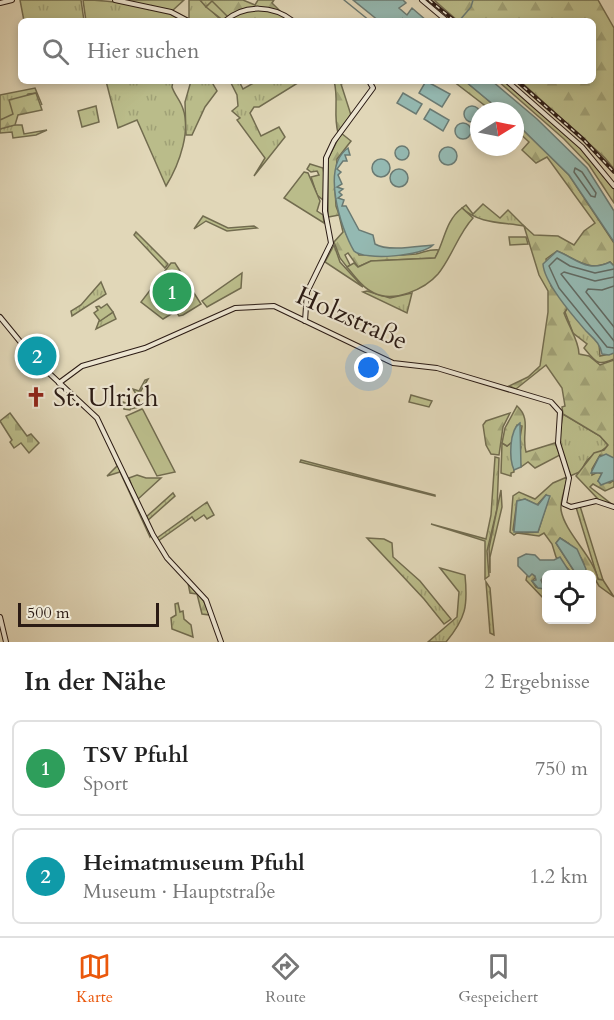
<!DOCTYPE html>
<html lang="de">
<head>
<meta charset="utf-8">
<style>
  body { margin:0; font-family:Cardo,serif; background:#f2f2f2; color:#222 }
  .controls { position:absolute; right:18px; bottom:18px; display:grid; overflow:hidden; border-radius:9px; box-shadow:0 3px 9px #0003 }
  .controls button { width:54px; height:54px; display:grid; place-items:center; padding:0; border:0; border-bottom:2px solid #e0e0e0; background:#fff; color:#222; font:30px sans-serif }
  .compass { position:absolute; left:470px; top:102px; width:54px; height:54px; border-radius:50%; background:#fff; box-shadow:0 3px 9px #0003; rotate:80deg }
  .scale { position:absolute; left:18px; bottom:15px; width:141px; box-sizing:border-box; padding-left:6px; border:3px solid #2b1b14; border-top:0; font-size:16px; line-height:21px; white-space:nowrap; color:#2b1b14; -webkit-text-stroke:4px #ece5d1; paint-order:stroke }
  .you { position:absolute; left:369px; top:368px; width:21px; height:21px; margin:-15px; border:4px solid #fff; border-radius:50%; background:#1a73e8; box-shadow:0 0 0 9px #1a73e833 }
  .badge { display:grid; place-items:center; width:39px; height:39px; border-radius:50%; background:#ea580c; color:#fff; font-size:20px; font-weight:700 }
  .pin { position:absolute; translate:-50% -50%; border:3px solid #fff; box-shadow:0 2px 6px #0006 }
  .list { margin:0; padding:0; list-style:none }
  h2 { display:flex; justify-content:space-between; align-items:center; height:78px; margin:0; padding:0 24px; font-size:26px }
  h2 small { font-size:20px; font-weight:400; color:#767676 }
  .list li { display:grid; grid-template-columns:39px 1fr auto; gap:18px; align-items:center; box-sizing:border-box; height:96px; margin:0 12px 12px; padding:0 12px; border:2px solid #e0e0e0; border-radius:9px }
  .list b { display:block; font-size:22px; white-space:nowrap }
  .list p { margin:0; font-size:20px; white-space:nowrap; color:#767676 }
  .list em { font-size:20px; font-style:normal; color:#767676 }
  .icon { flex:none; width:33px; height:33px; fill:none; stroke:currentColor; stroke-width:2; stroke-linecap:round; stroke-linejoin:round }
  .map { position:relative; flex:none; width:614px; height:642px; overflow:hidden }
  .search { position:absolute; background:#fff; box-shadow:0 3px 9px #0003; left:18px; right:18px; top:18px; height:66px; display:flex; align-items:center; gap:15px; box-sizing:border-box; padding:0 21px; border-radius:9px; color:#767676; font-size:22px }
  .sheet { height:294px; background:#fff }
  nav { display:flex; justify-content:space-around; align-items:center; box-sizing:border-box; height:84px; border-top:2px solid #e0e0e0; background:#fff; font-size:16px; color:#767676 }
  nav a { display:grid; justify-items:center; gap:3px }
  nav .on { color:#ea580c }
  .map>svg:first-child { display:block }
</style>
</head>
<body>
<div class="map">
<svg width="614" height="642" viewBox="0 0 614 642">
  <defs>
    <pattern id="grass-tufts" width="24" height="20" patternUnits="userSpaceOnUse" patternTransform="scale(1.5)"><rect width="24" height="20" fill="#babc8a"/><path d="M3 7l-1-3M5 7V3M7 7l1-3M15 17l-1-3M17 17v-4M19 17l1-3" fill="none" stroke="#a0a176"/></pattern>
    <pattern id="forest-firs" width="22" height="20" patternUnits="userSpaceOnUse" patternTransform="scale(1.5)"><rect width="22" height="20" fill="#babc8a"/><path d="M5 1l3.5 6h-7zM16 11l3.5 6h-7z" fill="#a0a176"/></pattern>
    <pattern id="cemetery-stones" width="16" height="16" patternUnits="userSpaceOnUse" patternTransform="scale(1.5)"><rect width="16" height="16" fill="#babc8a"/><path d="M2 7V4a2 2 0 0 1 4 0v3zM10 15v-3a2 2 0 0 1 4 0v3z" fill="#a0a176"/></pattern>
  </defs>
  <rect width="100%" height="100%" fill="#e1d7b8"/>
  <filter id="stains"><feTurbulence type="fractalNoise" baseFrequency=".00333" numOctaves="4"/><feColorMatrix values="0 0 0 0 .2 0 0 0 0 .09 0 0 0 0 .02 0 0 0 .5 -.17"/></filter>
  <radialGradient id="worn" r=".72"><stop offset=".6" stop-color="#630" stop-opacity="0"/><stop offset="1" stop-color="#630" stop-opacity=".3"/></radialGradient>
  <g fill="url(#grass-tufts)" stroke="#726c4f" stroke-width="1.5">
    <polygon points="20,0 81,0 84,21 24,21"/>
    <path d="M 83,0 C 104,0 167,6 181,21 L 86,21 Z"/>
    <polygon points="120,0 184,0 172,11"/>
    <polygon points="189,0 200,0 222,21 193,21 189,18"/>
    <path d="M 106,81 L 173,81 L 172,87 C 174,93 178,98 181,104 C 193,128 179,165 166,186 L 137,120 L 118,128 Z"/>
    <polygon points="191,81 215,81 213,84 217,91 205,107 192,135 186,135 185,102"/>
    <polygon points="230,81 239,81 243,89 257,81 301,81 259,107 254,107 250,113 261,136 279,127 285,137 254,176 265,158 237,120 240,118 232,111 238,106 237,95"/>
    <polygon points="35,88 42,105 37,93 28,94 12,116 0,120 0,95"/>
    <polygon points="96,106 99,122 82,127 78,111"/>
    <polygon points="14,125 22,125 24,134 47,130 36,135 13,138 12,132 0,133 0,129"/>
    <polygon points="310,164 323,168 326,186 323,200 317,195 311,177 319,175 317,171 311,172 307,169"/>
    <path d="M 483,204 L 500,218 L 508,210 L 524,226 C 502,222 479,224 462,208 L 466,205 L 473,214 Z"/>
    <polygon points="203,216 228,228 254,226 257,228 227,231 206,221 194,229"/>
    <polygon points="136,232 168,264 165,268 134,235"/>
    <polygon points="334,245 340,262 363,287 325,262"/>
    <polygon points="101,282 106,294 72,316 71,311 81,305"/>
    <polygon points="367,291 390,298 412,293 407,313 363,292"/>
    <path d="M 568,307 L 599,344 L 600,356 L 614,353 L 614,359 C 597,367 595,361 584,348 L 587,344 L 573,333 L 565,312 Z"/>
    <polygon points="113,312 116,319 96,329 99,321"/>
    <polygon points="148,379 136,399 139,400 139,407 131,409 134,402 130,410 124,409 123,402 128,404 136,394 133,389 139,391 145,380"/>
    <polygon points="411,395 432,401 429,407 409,402"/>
    <path d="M 563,414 L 600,436 L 608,445 C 600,456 587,452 582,471 L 570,476 L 558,444 Z"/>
    <polygon points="512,442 514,472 511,473 511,476 501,473 502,443 507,446"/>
    <polygon points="495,457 499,458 497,509 487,551 489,576 485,579 485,541 431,524 486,539 491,515"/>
    <polygon points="114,458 152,534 150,537 120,472 107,476 117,466"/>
    <polygon points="301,460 435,495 435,496 300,462"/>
    <polygon points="501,490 502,507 490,557 490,573 489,548"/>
    <polygon points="173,493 175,496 147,521 145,518"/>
    <polygon points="207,502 214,515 207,519 204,515 195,521 192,517 158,541 157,538"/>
    <polygon points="580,506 603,580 601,581 598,579 576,507"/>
    <polygon points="367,538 384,539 392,543 393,557 420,581 451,619 444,624 424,599"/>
    <path d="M 440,568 L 465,575 C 468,606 466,618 446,642 L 428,642 L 457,617 L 459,592 Z"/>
    <polygon points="486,582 490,588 494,635 490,633"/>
    <polygon points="178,603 180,612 183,611 184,619 191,625 193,637 172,629 171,618 176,615 175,604"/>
  </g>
  <g fill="url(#forest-firs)" stroke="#726c4f" stroke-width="1.5" fill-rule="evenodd">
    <polygon points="200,0 243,0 255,5 258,0 274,0 272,3 290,21 231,21 212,2 206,7"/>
    <polygon points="434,0 598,0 614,28 614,169 605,158 520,81 593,81 593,21 458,21"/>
    <path d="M 334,81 L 350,81 L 341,84 L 351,115 L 338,133 C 333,114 339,99 334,81 Z"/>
    <polygon points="453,81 465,81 501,111 492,111"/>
    <polygon points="498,81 506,81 590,157 614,189 614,203 589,165 564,139"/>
    <polygon points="36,93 42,110 18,115 15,125 0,129 0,120 13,114 9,100"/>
    <path d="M 515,122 L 569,175 L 614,243 L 614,266 L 610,262 C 589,273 575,258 557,251 L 546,259 L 551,286 L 568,307 L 564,313 C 569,327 579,341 579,354 L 589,356 L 600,365 L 614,360 L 614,458 L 600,455 L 592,469 L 592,475 L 598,472 L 602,474 L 598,481 L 610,483 L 614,480 L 614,487 L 605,491 L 593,484 L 590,487 L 614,506 L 599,500 L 576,476 L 594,453 L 604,450 L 608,445 L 600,436 L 563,414 L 562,407 L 565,406 L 562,388 L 546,365 L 516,389 L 509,386 L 528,377 L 540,366 L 548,312 L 548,291 L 539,275 L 524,226 L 534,235 L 558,236 L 574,245 L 584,231 L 595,223 L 547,157 L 536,163 L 522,150 L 529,142 L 515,129 Z"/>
    <path d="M 341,133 L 351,141 L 337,159 L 335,189 L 336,206 L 347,236 L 359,255 C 378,255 397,256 416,254 C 425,252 430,249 439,250 L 435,258 L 371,261 L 358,267 L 348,253 L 345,255 L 350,265 L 347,267 L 340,258 L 334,242 L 343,232 L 339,215 L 328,217 L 328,159 Z"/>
    <path d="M 517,406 C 532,419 521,435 526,452 L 555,443 L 560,455 L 535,468 L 528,462 L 521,467 L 519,455 L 521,447 L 519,444 L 522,426 L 517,425 L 512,442 L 507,446 L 502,443 L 505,428 Z"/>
    <polygon points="510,413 503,427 499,455 491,454 486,445 483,425 486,421"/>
    <path d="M 567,477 C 566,488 560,499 561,510 C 565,533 593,556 598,579 L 603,580 L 614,597 L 599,586 L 592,574 L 585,574 C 586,559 574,546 560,538 L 556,543 L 576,574 L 573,574 L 556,557 L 552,544 L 544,533 L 539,536 L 517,533 L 514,535 L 510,532 L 513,496 L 519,492 L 535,499 L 553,483 ZM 546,495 L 548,500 L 538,532 L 523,533 L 513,530 L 517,501 L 525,499 L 537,505 Z"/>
    <polygon points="532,574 536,577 532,581 536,587 546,589 546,601 526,580 527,576"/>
    <polygon points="188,583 203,600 210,615 202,614 197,594 190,593"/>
  </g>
  <polygon fill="url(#cemetery-stones)" stroke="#726c4f" stroke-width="1.5" points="10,413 27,436 31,434 39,443 29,453 21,443 14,448 10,442 12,440 0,421"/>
  <g fill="#babc8a" stroke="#726c4f" stroke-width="1.5">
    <polygon points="212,1 228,17 224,21 206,7"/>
    <polygon points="304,172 308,173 320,201 317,211 323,215 324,223 284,198"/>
    <path d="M 462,208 L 473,218 C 458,234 452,257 438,274 C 425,289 394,303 374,293 C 363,288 355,277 347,267 L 354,263 L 358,267 L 371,261 L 435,258 C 445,240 445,221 462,208 Z"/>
    <polygon points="509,237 526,237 528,244 510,245"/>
    <polygon points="171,263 175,263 201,304 183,315 179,316 176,311 163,319 141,302"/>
    <polygon points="242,273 241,288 207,307 202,301"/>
    <polygon points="107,304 113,312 100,321 94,313 98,310 96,307 99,306 101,308"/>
    <polygon points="142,409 143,410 175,472 157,476 126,416"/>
    <polygon points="137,475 146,478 161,478 137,500 129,478"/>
  </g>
  <g fill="#94b9b2" stroke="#6a7a73" stroke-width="1.5">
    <polygon points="353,0 403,0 406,3 399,8 407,15 412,8 427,21 406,21 402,18 404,21 379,21"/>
    <polygon points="426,81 450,94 442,107 419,93"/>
    <polygon points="465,81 492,81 537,119 587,168 614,211 614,242 569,175 515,122 515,111 501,111"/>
    <polygon points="403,93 422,104 416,114 397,103"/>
    <circle cx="472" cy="114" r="8"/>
    <polygon points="430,109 449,120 443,131 424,119"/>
    <circle cx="463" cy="131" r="8"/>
    <circle cx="402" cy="153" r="7"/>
    <circle cx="448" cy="156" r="9"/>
    <path d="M 348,148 L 350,155 L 345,155 L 347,161 L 343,161 L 337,169 L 341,172 L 338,175 L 342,184 L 337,187 L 343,189 L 339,192 L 342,195 L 338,198 L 344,200 L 342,206 L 346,206 L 359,230 L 373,235 L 375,244 C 388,252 419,246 433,245 C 423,256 365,261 354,251 C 340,227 321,167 348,148 Z"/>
    <circle cx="381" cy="168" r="9"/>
    <circle cx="399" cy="178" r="9"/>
    <path d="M 557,251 C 577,259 587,273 610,262 L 614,266 L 614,353 L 609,355 L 602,354 C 600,343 594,339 586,331 C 574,317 544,283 543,264 Z"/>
    <path d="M 520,423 L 521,467 L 514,470 C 509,459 509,430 520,423 Z"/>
    <polygon points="606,454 614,458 614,480 601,485 598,481 602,473 591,473 599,457"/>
    <polygon points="546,495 550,496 538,532 514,532 517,501 525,499 538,505"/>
    <polygon points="560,538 577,549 586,569 585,574 576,574 556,543"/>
    <polygon points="526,554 535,555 540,560 554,560 560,557 569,571 567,574 546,574 541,580 545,589 538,588 532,581 536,580 535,576 532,574 529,577 518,566 518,558"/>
  </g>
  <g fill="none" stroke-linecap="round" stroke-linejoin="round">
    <g stroke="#606a63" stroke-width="1.5">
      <polygon points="575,168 582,172 596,193 595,197 591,196 574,172"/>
      <polyline points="614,269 595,273 570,266 557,258 549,266 559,288 607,347 614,348"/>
      <polyline points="614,277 595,281 564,272 561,274 614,341"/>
      <polyline points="614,286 602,290 588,289 586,292 614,327"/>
    </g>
    <g stroke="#6a7a73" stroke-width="1.5">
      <polyline points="344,0 370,21"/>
      <polyline points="459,21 471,7 473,0"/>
    </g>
    <g stroke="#2b1b14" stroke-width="6">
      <g id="secondary">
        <polyline points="115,0 171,12 188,21"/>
        <polyline points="422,0 447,21"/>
        <polyline points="0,3 12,0"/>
        <path d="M 225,21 C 244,4 273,5 293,21"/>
        <polyline points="507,81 582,147 614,186"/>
        <polyline points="0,317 36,361 97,418 153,535 167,558 206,600 221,642"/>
        <polyline points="305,321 307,292 331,243 325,211 326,158 334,141 373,88 369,81"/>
        <polyline points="59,383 82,366 145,348 235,308 274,306 393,363 437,368 551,402 560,412 558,443 569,478 564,504 571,507 596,501 614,507"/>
        <polyline points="0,617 6,642"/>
      </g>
    </g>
    <use href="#secondary" stroke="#ece5d1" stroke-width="4"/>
    <g stroke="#2b1b14" stroke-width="4">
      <g id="rail">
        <polyline points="429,0 455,21"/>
        <polyline points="517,81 583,139 614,172"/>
      </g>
    </g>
    <use href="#rail" stroke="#ece5d1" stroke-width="1.5" stroke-dasharray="4.5" stroke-linecap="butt"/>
  </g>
  <defs>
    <g id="church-bare" transform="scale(1.62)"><path d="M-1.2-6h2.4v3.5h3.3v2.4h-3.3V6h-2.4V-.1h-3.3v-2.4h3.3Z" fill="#8f2418" stroke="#ece5d1" stroke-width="2.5" paint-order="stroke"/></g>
  </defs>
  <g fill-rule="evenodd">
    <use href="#church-bare" x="36" y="397"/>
  </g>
  <g text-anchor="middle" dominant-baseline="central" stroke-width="4.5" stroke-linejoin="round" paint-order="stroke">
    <g font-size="26" fill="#2b1b14" stroke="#ece5d1">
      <text transform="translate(352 318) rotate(24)">Holzstraße</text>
    </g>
    <g font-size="26" fill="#2b1b14" stroke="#ece5d1" text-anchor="start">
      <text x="53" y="397">St. Ulrich</text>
    </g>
  </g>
  <rect width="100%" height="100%" filter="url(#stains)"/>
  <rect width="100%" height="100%" fill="url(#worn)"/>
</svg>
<div class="controls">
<button><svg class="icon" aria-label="locate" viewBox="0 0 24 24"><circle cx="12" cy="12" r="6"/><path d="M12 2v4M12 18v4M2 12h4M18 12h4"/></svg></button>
</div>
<svg class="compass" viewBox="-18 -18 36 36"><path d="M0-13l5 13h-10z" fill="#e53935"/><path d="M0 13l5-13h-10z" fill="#767676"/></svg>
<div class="scale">500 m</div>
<div class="you"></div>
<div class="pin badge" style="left:172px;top:292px;background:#2e9e5b">1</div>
<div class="pin badge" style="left:37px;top:356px;background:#0f9aa8">2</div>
<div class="search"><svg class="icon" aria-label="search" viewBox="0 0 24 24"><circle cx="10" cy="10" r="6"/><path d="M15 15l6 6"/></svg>Hier suchen</div>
</div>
<section class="sheet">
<h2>In der Nähe<small>2 Ergebnisse</small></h2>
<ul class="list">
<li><span class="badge" style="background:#2e9e5b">1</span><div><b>TSV Pfuhl</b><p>Sport</p></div><em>750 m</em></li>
<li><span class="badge" style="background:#0f9aa8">2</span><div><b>Heimatmuseum Pfuhl</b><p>Museum · Hauptstraße</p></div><em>1.2 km</em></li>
</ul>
</section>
<nav>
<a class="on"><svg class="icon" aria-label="map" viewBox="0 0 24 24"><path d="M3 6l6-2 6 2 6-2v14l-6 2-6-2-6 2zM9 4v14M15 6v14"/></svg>Karte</a>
<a><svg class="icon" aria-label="directions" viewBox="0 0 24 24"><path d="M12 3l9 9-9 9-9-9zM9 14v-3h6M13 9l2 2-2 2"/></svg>Route</a>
<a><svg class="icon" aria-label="saved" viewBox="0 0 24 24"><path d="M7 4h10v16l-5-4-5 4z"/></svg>Gespeichert</a>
</nav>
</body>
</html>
